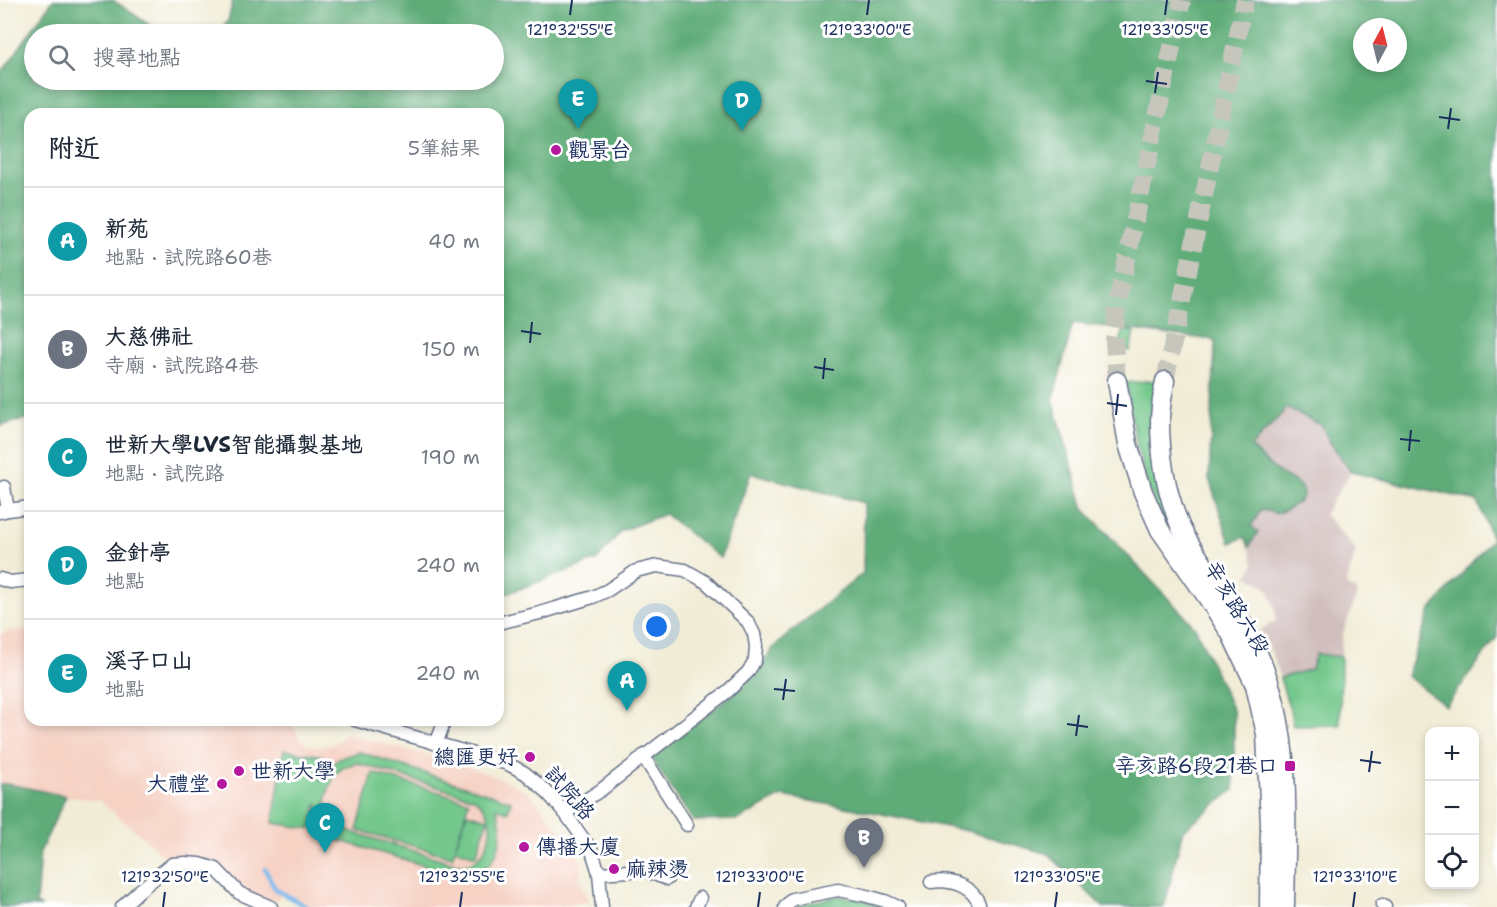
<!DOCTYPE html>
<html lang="zh-TW">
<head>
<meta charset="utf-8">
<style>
  body { margin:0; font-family:"Shantell Sans","LXGW WenKai TC",sans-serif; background:#f2f2f3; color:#1f2937 }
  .controls { position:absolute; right:18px; bottom:18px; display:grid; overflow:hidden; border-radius:12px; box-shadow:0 3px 9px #0003 }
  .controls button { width:54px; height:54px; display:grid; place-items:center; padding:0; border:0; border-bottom:2px solid #e0e1e3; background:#fff; color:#1f2937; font:30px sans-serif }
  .compass { position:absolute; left:1353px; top:18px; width:54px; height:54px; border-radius:50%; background:#fff; box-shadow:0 3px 9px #0003; rotate:7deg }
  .you { position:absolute; left:657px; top:627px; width:21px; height:21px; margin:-15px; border:4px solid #fff; border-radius:50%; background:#1a73e8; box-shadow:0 0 0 9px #1a73e833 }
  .badge { display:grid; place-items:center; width:39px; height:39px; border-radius:50%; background:#2563eb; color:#fff; font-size:20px; font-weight:700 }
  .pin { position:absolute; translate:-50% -50px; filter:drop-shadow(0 2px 3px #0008) }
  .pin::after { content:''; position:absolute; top:32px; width:21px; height:18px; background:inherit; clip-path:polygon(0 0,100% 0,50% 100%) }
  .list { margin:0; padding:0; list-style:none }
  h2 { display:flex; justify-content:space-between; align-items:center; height:78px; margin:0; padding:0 24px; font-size:26px }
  h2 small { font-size:20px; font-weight:400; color:#747a83 }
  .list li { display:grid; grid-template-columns:39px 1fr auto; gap:18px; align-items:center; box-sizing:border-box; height:108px; padding:0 24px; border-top:2px solid #e0e1e3 }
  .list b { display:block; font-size:22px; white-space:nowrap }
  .list p { margin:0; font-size:20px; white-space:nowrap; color:#747a83 }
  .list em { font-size:20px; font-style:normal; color:#747a83 }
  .icon { flex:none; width:33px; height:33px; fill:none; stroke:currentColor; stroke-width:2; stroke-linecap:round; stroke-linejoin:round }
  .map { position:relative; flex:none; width:1497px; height:907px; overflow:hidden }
  .search { position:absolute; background:#fff; box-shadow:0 3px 9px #0003; left:24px; top:24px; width:480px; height:66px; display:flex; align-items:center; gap:15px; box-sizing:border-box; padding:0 21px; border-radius:33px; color:#747a83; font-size:22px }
  .panel { position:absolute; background:#fff; box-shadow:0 3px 9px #0003; left:24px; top:108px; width:480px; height:618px; border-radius:18px }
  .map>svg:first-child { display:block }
</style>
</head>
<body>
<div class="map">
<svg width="1497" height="907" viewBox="0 0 1497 907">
  <rect width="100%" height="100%" fill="#fff"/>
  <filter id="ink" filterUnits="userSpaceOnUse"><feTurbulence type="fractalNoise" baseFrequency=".0167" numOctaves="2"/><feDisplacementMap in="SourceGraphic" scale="12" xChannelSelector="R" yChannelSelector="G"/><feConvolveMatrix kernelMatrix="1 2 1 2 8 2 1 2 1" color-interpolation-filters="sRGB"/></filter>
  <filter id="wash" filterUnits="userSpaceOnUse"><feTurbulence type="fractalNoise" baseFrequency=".008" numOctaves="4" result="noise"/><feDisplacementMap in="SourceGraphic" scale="24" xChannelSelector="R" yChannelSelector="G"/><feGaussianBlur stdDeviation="1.35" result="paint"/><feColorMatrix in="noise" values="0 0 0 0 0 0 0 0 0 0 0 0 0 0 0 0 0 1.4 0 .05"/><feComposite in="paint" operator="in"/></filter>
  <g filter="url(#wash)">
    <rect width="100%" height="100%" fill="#f1ecd5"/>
    <polygon fill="#f6d2c4" points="12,630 30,632 30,720 290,720 301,740 309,746 322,747 332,745 340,739 344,733 454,762 504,780 528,792 537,801 580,858 582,867 579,878 589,900 588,901 558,907 312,907 283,891 277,900 265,900 251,894 239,886 212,861 163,856 144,838 100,801 66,796 9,784 0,784 0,635"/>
    <polygon fill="#d1bfbe" points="1287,408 1321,425 1329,441 1351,472 1324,514 1356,550 1346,585 1358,592 1342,636 1341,657 1316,654 1311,669 1280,678 1272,654 1260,630 1276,621 1275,608 1269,591 1263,585 1248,575 1254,564 1249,547 1257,532 1251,526 1262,509 1276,514 1292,507 1301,499 1303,493 1300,486 1278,472 1250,447"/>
    <g fill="#74c88c" stroke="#487c75" stroke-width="1.5" fill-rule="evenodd">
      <polygon points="1123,330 1134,332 1130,351 1119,348"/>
      <path d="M 1158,380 C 1153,420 1149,452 1160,491 C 1165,511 1178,537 1187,556 C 1181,549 1175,541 1170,534 C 1142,489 1134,434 1126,383 Z"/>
      <polygon points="1316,654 1341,657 1340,725 1293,726 1290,710 1280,678 1311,669"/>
      <path d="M 284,750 L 323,756 L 320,781 C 332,760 337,758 360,752 L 511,801 L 508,812 L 496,808 C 507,832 500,868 470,874 C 466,875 460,875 456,875 L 334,839 C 321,829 318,818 317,802 L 312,829 L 273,823 ZM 357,763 L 474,798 C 480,803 486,808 488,816 C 494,833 486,859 467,864 C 464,865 460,864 457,864 L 339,828 C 336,825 331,822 329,818 C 322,805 329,781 339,771 C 344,766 350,765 357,763 Z"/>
      <polygon points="373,773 469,801 456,845 467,813 488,819 476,856 455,849 452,857 357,830"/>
      <polygon points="839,896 864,900 883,907 791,907"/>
    </g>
    <g fill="#5fac78" stroke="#3d6e6b" stroke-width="1.5" fill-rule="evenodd">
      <path d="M 53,0 L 113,0 L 157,30 L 159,34 L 34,34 L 34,80 L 494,80 L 494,34 L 215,34 L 228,21 L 233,0 L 1497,0 L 1497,637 L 1446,706 L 1407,676 L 1430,611 L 1492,539 L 1477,501 L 1351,472 L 1329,441 L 1321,425 L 1287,408 L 1251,447 C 1260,456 1269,466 1280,473 C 1286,477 1295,480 1300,486 C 1312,500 1285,510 1276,514 L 1262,509 L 1251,526 L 1258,532 L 1249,547 L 1245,537 L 1230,543 L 1209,479 L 1215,340 L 1073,323 L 1053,400 L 1084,509 L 1195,627 L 1234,713 L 1234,790 L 1183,830 L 1164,907 L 1103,907 L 1048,854 L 967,831 L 867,811 L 782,796 L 738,820 L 693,821 L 651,758 L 748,682 L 774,647 L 791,632 L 863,573 L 864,503 L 751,473 L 720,558 L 665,514 L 621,531 L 597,560 L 498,597 L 498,114 L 30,114 L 30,418 L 0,426 L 0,75 ZM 1362,27 L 1398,27 L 1398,63 L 1362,63 Z"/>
      <polygon points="0,784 9,784 66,796 40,852 36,904 42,907 0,907"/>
    </g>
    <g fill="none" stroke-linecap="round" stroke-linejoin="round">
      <polyline stroke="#79b9ed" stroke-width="4.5" points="265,869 275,889 307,907"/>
    </g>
  </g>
  <g filter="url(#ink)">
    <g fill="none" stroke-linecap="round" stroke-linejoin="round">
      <g stroke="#c6c6bd" stroke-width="18" stroke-dasharray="18 9" stroke-linecap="butt">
        <polyline points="1117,381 1114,341 1117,305 1182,0"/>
        <polyline points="1165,381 1245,0"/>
      </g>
      <g stroke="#667188" stroke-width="15">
        <g id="minor">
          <polyline points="4,487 8,510"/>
          <polyline points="0,512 8,510 30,507"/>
          <polyline points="0,579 10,582 30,580"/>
          <polyline points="498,623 540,613 593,597 608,590 636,571 657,566 685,570 706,582 748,622 754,634 756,646 755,660 748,672 728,691 601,790 565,813"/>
          <polyline points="355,720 508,764 525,773 545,790 565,813 592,851 599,873 602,907"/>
          <polyline points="436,744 445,720"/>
          <polyline points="643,756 687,825"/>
          <polyline points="599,873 643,870 667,879"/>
          <path d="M 931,882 C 951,879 974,886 980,907"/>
          <polyline points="1382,905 1385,907"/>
          <polyline points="122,907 140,890 172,864 185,863 200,864 216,869 239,893 271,907"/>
          <polyline points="696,907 700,898"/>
          <polyline points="785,907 792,899 838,890 863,895 885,901 898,907"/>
        </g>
      </g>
      <g stroke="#667188" stroke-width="21">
        <g id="secondary">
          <polyline points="1117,381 1128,444 1143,492 1160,530 1207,597 1231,634 1255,685 1266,734 1270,825 1269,907"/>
          <path d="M 1165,381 C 1163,394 1160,408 1160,421 C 1160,457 1167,495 1181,528 C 1191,548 1205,567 1218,585 C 1236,611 1253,639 1264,668 C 1293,741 1286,830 1285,907"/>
        </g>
      </g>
      <use href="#minor" stroke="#fff" stroke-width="12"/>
      <use href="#secondary" stroke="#fff" stroke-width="18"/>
    </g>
  </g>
  <path fill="none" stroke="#1b2f5e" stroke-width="2" d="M 570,15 L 572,0M 867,15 L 869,0M 1165,15 L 1167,0M 1146,81 L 1167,84M 1155,93 L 1158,72M 1439,117 L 1460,120M 1448,129 L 1451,108M 521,331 L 541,334M 530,343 L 532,322M 814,367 L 834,370M 823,379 L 825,358M 1107,403 L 1127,406M 1116,415 L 1118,394M 1400,439 L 1420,441M 1409,451 L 1411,430M 774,689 L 795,691M 783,700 L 786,679M 1067,724 L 1088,727M 1076,736 L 1079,715M 1360,760 L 1381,763M 1369,772 L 1372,751M 163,907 L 165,892M 460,907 L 462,892M 758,907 L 760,892M 1055,907 L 1057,892M 1353,907 L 1355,892"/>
  <g fill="#b5179e" stroke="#fff" stroke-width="2">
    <circle cx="556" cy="150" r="6"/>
    <circle cx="530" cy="757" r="6"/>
    <rect x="1284" y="760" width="12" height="12" rx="3"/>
    <circle cx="239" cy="771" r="6"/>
    <circle cx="222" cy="784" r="6"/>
    <circle cx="524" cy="847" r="6"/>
    <circle cx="614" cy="869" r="6"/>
  </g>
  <g text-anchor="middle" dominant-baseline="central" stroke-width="6" stroke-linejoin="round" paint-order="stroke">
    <g font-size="21" fill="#1b2f5e" stroke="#fff" text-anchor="start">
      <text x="568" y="150">觀景台</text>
      <text x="518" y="757" text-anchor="end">總匯更好</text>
      <text x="1278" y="766" text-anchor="end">辛亥路6段21巷口</text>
      <text x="251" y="771">世新大學</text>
      <text x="210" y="784" text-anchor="end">大禮堂</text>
      <text x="536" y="847">傳播大廈</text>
      <text x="626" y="869">麻辣燙</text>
    </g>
    <g font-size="21" fill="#1b2f5e" stroke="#fff">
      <text transform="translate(1237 608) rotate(59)">辛亥路六段</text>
      <text transform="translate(570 793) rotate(49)">試院路</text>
    </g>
  </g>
  <g font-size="15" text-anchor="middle" fill="#1b2f5e" stroke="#fff" stroke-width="6" stroke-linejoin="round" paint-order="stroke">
    <text x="570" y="35">121°32'55"E</text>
    <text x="867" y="35">121°33'00"E</text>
    <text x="1165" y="35">121°33'05"E</text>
    <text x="165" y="882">121°32'50"E</text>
    <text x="462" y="882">121°32'55"E</text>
    <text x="760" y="882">121°33'00"E</text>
    <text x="1057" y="882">121°33'05"E</text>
    <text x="1355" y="882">121°33'10"E</text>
  </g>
</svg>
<div class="controls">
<button>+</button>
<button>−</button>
<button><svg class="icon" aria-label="locate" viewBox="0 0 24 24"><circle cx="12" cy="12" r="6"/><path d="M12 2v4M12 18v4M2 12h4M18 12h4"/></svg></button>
</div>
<svg class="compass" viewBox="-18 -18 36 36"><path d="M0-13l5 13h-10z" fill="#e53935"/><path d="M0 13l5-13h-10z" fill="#747a83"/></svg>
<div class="you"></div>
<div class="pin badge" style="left:627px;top:711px;background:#0f9aa8">A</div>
<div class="pin badge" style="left:864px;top:868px;background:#6b7280">B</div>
<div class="pin badge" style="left:325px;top:853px;background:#0f9aa8">C</div>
<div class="pin badge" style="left:742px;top:131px;background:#0f9aa8">D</div>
<div class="pin badge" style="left:578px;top:129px;background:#0f9aa8">E</div>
<div class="search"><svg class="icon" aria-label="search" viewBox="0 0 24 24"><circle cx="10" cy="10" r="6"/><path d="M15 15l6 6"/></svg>搜尋地點</div>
<section class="panel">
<h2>附近<small>5筆結果</small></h2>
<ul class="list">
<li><span class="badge" style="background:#0f9aa8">A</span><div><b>新苑</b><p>地點 · 試院路60巷</p></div><em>40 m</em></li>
<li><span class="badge" style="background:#6b7280">B</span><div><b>大慈佛社</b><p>寺廟 · 試院路4巷</p></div><em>150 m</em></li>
<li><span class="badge" style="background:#0f9aa8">C</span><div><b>世新大學LVS智能攝製基地</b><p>地點 · 試院路</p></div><em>190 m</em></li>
<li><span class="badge" style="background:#0f9aa8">D</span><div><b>金針亭</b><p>地點</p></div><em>240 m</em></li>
<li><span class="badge" style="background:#0f9aa8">E</span><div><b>溪子口山</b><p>地點</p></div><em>240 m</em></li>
</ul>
</section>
</div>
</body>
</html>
